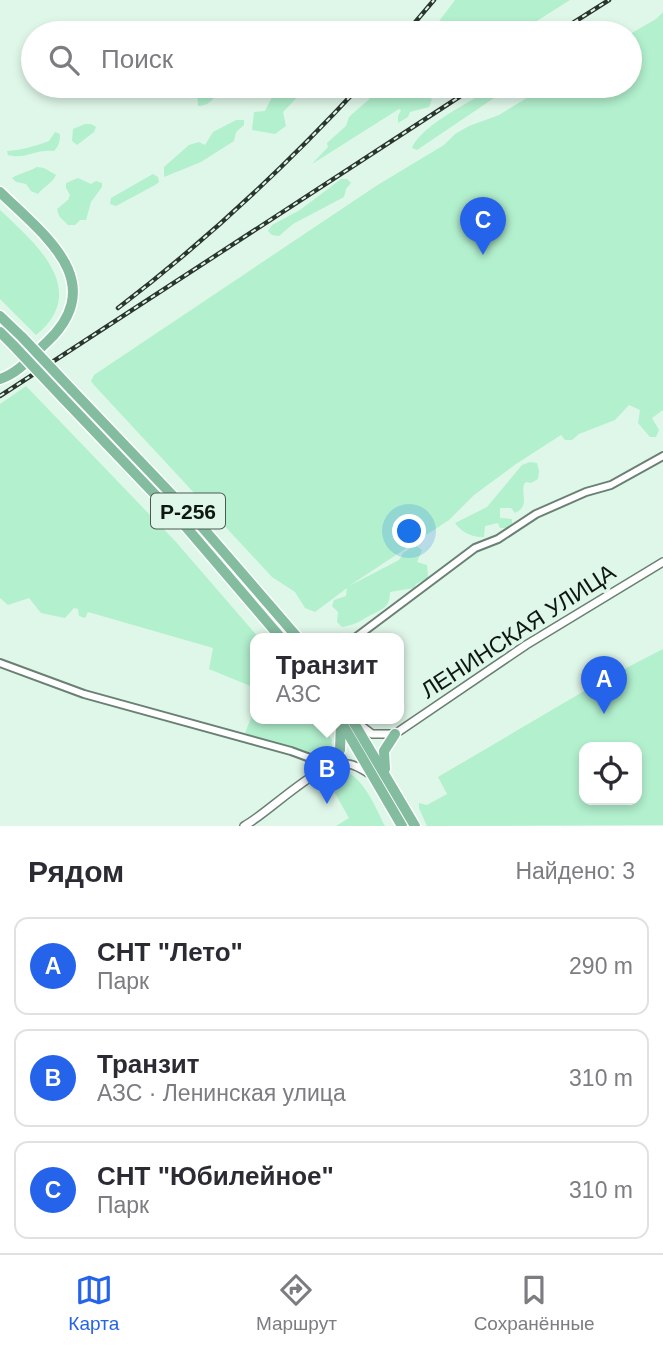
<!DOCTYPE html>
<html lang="ru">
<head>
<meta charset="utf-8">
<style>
  body { margin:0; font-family:Arial,sans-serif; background:#f7f7f7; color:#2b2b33 }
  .controls { position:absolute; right:21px; bottom:21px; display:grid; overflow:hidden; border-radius:14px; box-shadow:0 4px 10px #0003 }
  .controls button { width:63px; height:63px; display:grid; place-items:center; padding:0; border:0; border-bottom:2px solid #e1e1e2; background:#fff; color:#2b2b33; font:35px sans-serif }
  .you { position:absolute; left:410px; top:532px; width:24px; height:24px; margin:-18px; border:5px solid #fff; border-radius:50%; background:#1a73e8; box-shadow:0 0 0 10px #1a73e833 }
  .badge { display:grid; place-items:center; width:46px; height:46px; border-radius:50%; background:#2563eb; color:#fff; font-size:23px; font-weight:700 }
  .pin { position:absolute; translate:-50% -58px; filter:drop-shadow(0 2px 4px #0008) }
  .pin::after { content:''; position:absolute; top:37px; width:24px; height:21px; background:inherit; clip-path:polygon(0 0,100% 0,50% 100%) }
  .popup { position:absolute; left:250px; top:633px; width:154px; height:91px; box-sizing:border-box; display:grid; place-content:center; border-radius:14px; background:#fff; filter:drop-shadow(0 2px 5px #0005); font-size:23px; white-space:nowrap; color:#7c7c81 }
  .popup b { font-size:26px; color:#2b2b33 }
  .popup::after { content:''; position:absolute; left:50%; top:100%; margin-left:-14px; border:14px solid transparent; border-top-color:#fff }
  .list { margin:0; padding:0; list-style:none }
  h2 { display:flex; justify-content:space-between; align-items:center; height:91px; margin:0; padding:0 28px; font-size:30px }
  h2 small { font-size:23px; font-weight:400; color:#7c7c81 }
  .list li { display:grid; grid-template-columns:46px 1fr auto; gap:21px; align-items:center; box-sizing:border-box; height:98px; margin:0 14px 14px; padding:0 14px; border:2px solid #e1e1e2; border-radius:14px }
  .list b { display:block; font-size:26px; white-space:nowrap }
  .list p { margin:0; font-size:23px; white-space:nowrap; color:#7c7c81 }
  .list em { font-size:23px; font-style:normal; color:#7c7c81 }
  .icon { flex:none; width:38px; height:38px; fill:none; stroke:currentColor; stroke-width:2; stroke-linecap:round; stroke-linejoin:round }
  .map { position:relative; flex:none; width:663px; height:826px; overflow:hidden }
  .search { position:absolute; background:#fff; box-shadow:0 4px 10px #0003; left:21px; right:21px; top:21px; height:77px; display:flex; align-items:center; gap:18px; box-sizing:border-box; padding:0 24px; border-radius:38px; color:#7c7c81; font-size:26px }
  .sheet { height:427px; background:#fff }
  nav { display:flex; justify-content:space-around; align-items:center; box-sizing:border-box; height:98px; border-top:2px solid #e1e1e2; background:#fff; font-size:19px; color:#7c7c81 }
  nav a { display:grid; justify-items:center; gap:4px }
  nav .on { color:#2563eb }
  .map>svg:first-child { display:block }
</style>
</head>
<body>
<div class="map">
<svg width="663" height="826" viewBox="0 0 663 826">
  <rect width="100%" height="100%" fill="#dff7e9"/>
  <g fill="#b2f0ce" fill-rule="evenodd">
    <polygon points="455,0 570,0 518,33 422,33 432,23 437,24"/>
    <path d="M 663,12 L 663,410 L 652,418 L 659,430 L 656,437 L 650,437 L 638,423 L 640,410 L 629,405 L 615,420 L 579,434 L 572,440 L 565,440 L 561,435 L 516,464 L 474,495 L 449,520 L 349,586 L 399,560 L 403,553 L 415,545 L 422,550 L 417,562 L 427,565 L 428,578 L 416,584 L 414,588 L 390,592 C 390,609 381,609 369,616 C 359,622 354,625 342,627 L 337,622 L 338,612 L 332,606 L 334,600 L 346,596 L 347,588 L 315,612 L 305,608 L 295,592 L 272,577 L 94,385 L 91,381 L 94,375 L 376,186 L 444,145 L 455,134 L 469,126 L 499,115 L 546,86 L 630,86 L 630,34 L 656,19 Z"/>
    <path d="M 201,86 L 216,86 C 217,97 210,106 198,106 L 197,90 Z"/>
    <polygon points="274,86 316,86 306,88 283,112 286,126 275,134 252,130 254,112 265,111 275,91"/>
    <polygon points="384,86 436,86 426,92 427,97 432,99 429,107 410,112 408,117 398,123 398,116 401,110 399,109 312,164 328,147 327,143 346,126 349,117"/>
    <path d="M 498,86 L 512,86 L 417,150 L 412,148 C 420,126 477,97 498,86 Z"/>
    <polygon points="236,120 244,120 244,125 236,132 234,141 201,162 164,177 164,167 189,145 199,142 205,145 213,132"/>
    <polygon points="85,124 91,124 96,127 94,132 77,145 72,141 73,129"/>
    <path d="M 55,132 L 60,134 C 60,141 59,146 54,151 C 34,149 26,160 8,155 L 7,151 C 22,150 36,146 49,141 Z"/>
    <path d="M 37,167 L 44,168 L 56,175 C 52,184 44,186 38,194 L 31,191 L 26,184 L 16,182 L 12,178 C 20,173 28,172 37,167 Z"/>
    <polygon points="153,174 158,177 159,182 155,185 116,206 110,204 111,198"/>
    <polygon points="78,178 91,184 96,181 102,183 102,187 91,202 86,220 80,220 75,225 68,225 59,216 57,209 68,200 70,195 66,188 66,183"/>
    <polygon points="341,179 347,179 351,183 346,189 344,197 293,224 279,236 272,235 268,231 272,225 300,210"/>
    <path d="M 0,210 C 35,243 91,290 36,335 L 0,299 Z"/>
    <polygon points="26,386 176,542 259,638 255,638 255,688 209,669 213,648 88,612 85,618 79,616 78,609 74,608 65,618 41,613 29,598 8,605 0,598 0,404"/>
    <path d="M 530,462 L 537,463 L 539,471 L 538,479 L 531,483 L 526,482 L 524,484 C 521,496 530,506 515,513 L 511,508 L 500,508 L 500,518 L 512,519 L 512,524 L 507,528 L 500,528 L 498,523 L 485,526 L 484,537 C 473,538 461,532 455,523 L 487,507 L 522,465 Z"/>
    <path d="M 663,649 L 663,825 L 427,826 L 419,808 L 419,803 L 427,805 L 447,794 L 438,777 L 603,680 ZM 637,747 L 637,800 L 584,800 L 584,747 Z"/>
    <polygon points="255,708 255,718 318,718 332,740 331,752 323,760 245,733"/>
    <path d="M 334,769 C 361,769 374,805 385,826 L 336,826 L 349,818 L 327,779 L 330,771 Z"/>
  </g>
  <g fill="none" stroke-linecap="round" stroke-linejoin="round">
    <g stroke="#6b8074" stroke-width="10">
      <g id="minor">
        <polyline points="355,638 475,548 498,539 536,514 586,492 611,485 663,456"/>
        <polyline points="0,663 84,694 291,751 310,758 326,768"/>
      </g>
    </g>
    <g stroke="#6b8074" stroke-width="10">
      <g id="tertiary">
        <polyline points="355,721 372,734 395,734 526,645 663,562"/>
        <path d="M 244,826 C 269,813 320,759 348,764 C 357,765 365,771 373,776"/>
      </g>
    </g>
    <g stroke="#fff" stroke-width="13">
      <g id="trunk">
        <path d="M 0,192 C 44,235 110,282 47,342 C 32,356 19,373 0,379"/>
        <polyline points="0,316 22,337"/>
        <polyline points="0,332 14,346"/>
        <polyline points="71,389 196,520 298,638"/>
        <polyline points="62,397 186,527 281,638"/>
        <polyline points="339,718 402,826"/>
        <polyline points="351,718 415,826"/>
        <polyline points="325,769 340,750 341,724"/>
        <polyline points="385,769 384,751 395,734"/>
      </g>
    </g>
    <use href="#minor" stroke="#fff" stroke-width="6"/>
    <use href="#tertiary" stroke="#fff" stroke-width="7"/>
    <use href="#trunk" stroke="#84bca0" stroke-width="10"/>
    <g stroke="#2a352e" stroke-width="4.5">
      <g id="rail">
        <polyline points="406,33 434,0"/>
        <polyline points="557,33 609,0"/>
        <path d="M 118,308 C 206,241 285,167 360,86"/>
        <polyline points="0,396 476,86"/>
      </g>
    </g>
    <use href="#rail" stroke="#dff7e9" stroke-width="2" stroke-dasharray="5" stroke-linecap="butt"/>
    <g stroke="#fff" stroke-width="13" stroke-linecap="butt">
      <g id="trunk-bridge">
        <polyline points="22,337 71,389"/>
        <polyline points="14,346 62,397"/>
      </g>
    </g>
    <use href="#trunk-bridge" stroke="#84bca0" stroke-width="10"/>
  </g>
  <g text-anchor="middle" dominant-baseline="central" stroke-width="7" stroke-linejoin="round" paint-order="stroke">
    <rect fill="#dff7e9" stroke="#4d5a52" stroke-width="2" x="151" y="493.5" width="74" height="35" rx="5"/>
    <g font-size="21" font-weight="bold" fill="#0f1712">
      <text x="188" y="511">Р-256</text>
    </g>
    <g font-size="23" fill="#0f1712" stroke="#dff7e9">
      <text transform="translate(518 631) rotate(-33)">ЛЕНИНСКАЯ УЛИЦА</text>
    </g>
  </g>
</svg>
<div class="controls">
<button><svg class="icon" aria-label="locate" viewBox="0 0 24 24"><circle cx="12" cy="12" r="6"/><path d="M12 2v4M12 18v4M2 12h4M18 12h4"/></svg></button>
</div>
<div class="you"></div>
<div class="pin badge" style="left:604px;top:714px">A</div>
<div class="pin badge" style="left:327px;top:804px">B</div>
<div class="popup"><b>Транзит</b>АЗС</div>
<div class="pin badge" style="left:483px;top:255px">C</div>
<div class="search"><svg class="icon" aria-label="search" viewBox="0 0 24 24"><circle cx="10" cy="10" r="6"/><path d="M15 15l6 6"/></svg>Поиск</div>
</div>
<section class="sheet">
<h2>Рядом<small>Найдено: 3</small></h2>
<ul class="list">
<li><span class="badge">A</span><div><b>СНТ &quot;Лето&quot;</b><p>Парк</p></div><em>290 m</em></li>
<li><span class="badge">B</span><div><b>Транзит</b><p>АЗС · Ленинская улица</p></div><em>310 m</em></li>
<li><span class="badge">C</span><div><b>СНТ &quot;Юбилейное&quot;</b><p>Парк</p></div><em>310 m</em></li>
</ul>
</section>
<nav>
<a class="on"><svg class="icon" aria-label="map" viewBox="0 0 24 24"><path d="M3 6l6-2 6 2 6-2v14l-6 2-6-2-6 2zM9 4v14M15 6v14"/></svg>Карта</a>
<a><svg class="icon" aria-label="directions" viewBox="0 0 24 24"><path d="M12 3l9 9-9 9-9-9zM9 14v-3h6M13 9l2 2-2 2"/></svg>Маршрут</a>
<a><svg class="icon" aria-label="saved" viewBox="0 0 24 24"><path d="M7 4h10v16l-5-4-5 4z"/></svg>Сохранённые</a>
</nav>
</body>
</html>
